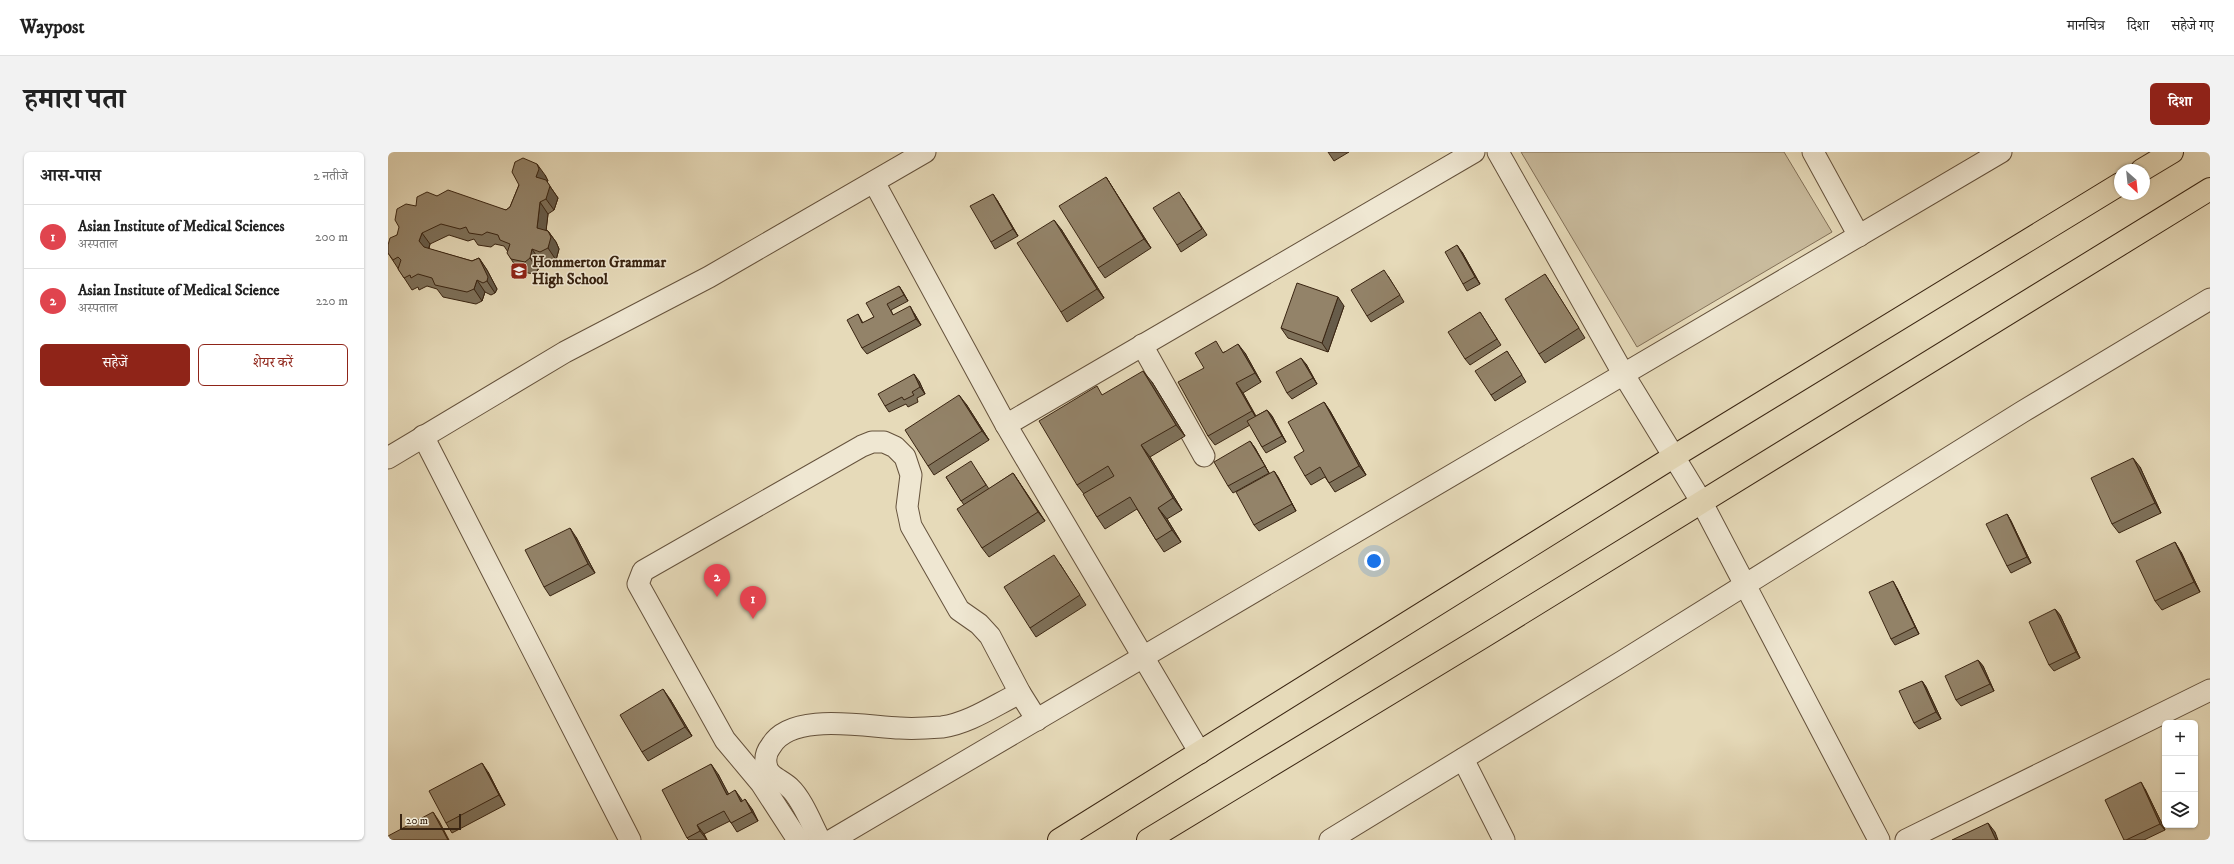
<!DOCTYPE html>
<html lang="hi">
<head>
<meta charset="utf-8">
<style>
  body { margin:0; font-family:"IM FELL DW Pica","Noto Serif Devanagari",serif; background:#f2f2f2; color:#222 }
  .controls { position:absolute; right:12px; bottom:12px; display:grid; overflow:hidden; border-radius:6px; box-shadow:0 1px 3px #0004 }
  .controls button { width:36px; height:36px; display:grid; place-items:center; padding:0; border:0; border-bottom:1px solid #e0e0e0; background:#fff; color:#222; font:20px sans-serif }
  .compass { position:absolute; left:1726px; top:12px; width:36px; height:36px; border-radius:50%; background:#fff; box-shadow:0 1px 3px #0004; rotate:153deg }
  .scale { position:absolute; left:12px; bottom:10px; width:61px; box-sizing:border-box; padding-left:4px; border:2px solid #3a2512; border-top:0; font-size:11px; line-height:14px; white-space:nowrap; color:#3a2512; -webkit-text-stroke:3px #efe7d2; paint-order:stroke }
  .you { position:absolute; left:986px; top:409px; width:14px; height:14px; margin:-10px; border:3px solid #fff; border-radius:50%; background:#1a73e8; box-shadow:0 0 0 6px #1a73e833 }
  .badge { display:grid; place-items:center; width:26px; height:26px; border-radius:50%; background:#8f2418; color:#fff; font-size:13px; font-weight:700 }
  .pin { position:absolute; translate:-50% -33px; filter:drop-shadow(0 1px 2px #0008) }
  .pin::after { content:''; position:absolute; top:21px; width:14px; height:12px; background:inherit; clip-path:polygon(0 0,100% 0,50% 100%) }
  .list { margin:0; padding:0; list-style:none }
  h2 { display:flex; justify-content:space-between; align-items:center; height:52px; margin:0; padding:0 16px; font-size:17px }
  h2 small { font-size:13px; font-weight:400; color:#767676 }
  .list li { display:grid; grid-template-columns:26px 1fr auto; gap:12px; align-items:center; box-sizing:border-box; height:64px; padding:0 16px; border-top:1px solid #e0e0e0 }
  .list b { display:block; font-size:15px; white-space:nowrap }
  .list p { margin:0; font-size:13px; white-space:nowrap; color:#767676 }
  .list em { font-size:13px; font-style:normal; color:#767676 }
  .actions { display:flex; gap:8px; padding:12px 16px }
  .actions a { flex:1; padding:9px 0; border:1px solid #8f2418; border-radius:6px; text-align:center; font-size:14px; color:#8f2418 }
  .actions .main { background:#8f2418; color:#fff }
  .icon { flex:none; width:22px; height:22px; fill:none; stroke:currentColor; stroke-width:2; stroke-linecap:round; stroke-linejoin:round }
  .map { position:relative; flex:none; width:1822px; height:688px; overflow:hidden; border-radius:6px }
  header { display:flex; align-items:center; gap:24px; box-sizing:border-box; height:56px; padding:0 20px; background:#fff; border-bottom:1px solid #e0e0e0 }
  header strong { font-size:19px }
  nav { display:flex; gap:22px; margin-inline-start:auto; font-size:14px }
  .intro { display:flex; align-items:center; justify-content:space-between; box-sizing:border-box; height:96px; padding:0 24px }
  h1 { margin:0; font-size:28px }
  .button { padding:10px 18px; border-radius:6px; background:#8f2418; color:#fff; font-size:14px; font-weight:700 }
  main { display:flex; gap:24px; padding:0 24px }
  aside { flex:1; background:#fff; border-radius:6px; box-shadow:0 1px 3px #0004 }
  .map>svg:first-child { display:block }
</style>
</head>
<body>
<header>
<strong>Waypost</strong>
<nav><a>मानचित्र</a><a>दिशा</a><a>सहेजे गए</a></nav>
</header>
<div class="intro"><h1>हमारा पता</h1><a class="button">दिशा</a></div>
<main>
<aside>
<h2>आस-पास<small>2 नतीजे</small></h2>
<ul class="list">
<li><span class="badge" style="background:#e0444e">1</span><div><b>Asian Institute of Medical Sciences</b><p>अस्पताल</p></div><em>200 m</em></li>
<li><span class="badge" style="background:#e0444e">2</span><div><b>Asian Institute of Medical Science</b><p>अस्पताल</p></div><em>220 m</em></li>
</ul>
<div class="actions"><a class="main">सहेजें</a><a>शेयर करें</a></div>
</aside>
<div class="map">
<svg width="1822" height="688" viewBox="0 0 1822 688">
  <rect width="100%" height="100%" fill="#e6dab9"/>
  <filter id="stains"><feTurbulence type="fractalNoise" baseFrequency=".005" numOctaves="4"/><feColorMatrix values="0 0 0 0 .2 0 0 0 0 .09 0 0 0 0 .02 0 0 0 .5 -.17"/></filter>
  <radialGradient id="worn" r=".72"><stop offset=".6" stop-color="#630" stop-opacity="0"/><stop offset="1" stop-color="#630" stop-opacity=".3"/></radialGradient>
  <polygon fill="#c9bb9d" stroke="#827058" points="1133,0 1396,0 1444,80 1249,195"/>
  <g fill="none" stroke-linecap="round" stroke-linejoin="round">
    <g stroke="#65523c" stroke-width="23">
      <g id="minor">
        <polyline points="1110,0 1236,223 1313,349 1491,688"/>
        <polyline points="1425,0 1471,84"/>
        <polyline points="486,30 618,273 812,601"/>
        <polyline points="754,193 816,304"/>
        <polyline points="618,273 1086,0"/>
        <polyline points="35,284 242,688"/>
        <polyline points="0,306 177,200 321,125 537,0"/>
        <polyline points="1075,607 1116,688"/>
        <polyline points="410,688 373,631 337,588 250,432 255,419 474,294 484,290 496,290 507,295 517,305 523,323 519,355 523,374 571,458 591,472 602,484 632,541 649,568"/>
        <path d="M 432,688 C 424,673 414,647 402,636 C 393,627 379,625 378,611 C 377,604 379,599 383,594 C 403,559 479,575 512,576 C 525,577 541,576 554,575 C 582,571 607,553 632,541"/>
        <polyline points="444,688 1613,0"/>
        <polyline points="942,688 1235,509 1634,260 1822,147"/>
        <polyline points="1518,688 1822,538"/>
      </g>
    </g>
    <g stroke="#3a2512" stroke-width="24">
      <g id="major">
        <polyline points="1754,18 1784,0"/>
        <polyline points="671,688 1285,305 1732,32"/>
        <polyline points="760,688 1093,486 1822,37"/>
      </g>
    </g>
    <use href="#minor" stroke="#efe7d2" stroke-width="21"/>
    <use href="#major" stroke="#e6dab9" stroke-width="22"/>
  </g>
  <g fill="#7e715a" stroke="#3a2512">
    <polygon points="940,0 961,0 946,9"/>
    <polygon points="157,23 160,29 159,30 170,46 166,58 160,62 158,78 160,79 168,90 171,97 168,108 161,112 152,109 150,118 145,122 131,119 123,107 120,100 116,94 107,92 103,95 90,93 86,87 80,89 61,83 42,92 41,97 84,109 91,106 99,118 109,137 107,141 103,143 97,140 94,149 88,152 55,145 49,137 39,134 31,138 30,135 24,138 0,101 9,83 28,54 49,44 118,58 122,55 131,33"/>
    <polygon points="718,25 763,96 717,126 710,116"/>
    <polygon points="795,46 819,83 793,100 789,93"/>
    <polygon points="609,48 630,84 607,97 603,90"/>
    <polygon points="673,77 716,146 679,170 673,160"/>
    <polygon points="1074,100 1092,132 1079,139 1075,132"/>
    <polygon points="1157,122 1197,186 1157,211 1151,202"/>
    <polygon points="1000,124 1016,150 983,170 979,164"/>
    <polygon points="511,134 520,149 503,158 505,163 526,161 533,173 479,202 474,196 470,162 475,171 486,165"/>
    <polygon points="956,154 940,200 900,186 893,176"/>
    <polygon points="1092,160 1113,193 1082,213 1077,207"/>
    <polygon points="1119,199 1138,230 1107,249 1103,243"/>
    <polygon points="836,200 857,201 873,230 855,241 868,264 879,258 884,264 898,290 878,301 874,295 862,273 827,293 820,284 816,216"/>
    <polygon points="918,212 929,232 904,247 899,241"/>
    <polygon points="531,229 537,242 529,246 530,250 520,255 518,252 501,260 497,254"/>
    <polygon points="764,230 797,284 762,305 794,358 779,367 793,390 776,400 768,388 749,357 717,377 709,365 696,342 689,333 715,243"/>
    <polygon points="936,250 942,259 978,323 947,340 937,325 923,333 917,324 916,299"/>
    <polygon points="578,252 601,288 546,323 540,314"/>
    <polygon points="862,289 867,296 881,321 845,341 840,334"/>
    <polygon points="1752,315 1773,361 1731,381 1724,372"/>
    <polygon points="587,316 601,337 625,321 657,369 601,405 594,396 576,353 558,325"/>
    <polygon points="886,319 890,325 908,359 871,379 866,373"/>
    <polygon points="1619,362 1623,369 1643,411 1623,421 1619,414"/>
    <polygon points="188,385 207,421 162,444 156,435"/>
    <polygon points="1793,400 1812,440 1774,458 1767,449"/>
    <polygon points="672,412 698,453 648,485 642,476"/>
    <polygon points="1509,436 1531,482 1507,493 1503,487"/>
    <polygon points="1667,457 1672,463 1692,506 1666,519 1661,513"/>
    <polygon points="1590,508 1595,514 1606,539 1573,554 1568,548"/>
    <polygon points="1534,529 1538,535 1553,567 1531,577 1526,571"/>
    <polygon points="282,547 304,584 260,609 254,600"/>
    <polygon points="100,620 117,653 64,681 58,671"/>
    <polygon points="330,622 340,642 354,649 364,657 370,669 349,680 342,669 316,682 319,688 301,688 299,686"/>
    <polygon points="1757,637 1777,678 1756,688 1736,688"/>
  </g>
  <g fill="#675c4a" stroke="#3a2512">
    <polygon points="149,12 157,23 160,29 159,30 170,46 166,58 158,47 148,25"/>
    <polygon points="718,25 724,35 763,96 756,87"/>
    <polygon points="605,42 609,48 630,84 625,77"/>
    <polygon points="152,50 160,62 157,88 149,76"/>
    <polygon points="666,68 673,77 716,146 709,137"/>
    <polygon points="160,79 168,90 171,97 168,108 160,96"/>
    <polygon points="34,81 42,92 39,101 31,89"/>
    <polygon points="1069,93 1074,100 1092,132 1087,125"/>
    <polygon points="144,97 152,109 150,118 142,106"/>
    <polygon points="91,106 99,118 109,137 107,141 99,129"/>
    <polygon points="89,128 97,140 94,149 86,137"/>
    <polygon points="511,134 515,140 520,149 516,143"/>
    <polygon points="950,145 956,154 940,200 934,191"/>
    <polygon points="522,154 526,161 533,173 528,167"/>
    <polygon points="850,192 857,201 873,230 867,221"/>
    <polygon points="913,206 918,212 929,232 925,226"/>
    <polygon points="755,219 764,230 797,284 788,273"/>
    <polygon points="526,222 531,229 537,242 532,235"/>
    <polygon points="848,231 855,241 870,269 864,259"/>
    <polygon points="571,243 578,252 601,288 594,279"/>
    <polygon points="936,250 942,259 978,323 971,314"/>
    <polygon points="879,258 884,264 898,290 894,284"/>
    <polygon points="862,289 867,296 881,321 877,314"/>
    <polygon points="753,293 762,305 794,358 785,346"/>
    <polygon points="1745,306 1752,315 1773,361 1767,351"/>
    <polygon points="886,319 890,325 908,359 904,352"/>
    <polygon points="625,321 657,369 650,360"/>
    <polygon points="770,356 779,367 793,390 784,378"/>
    <polygon points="1619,362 1623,369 1643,411 1639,405"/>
    <polygon points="182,376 188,385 207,421 200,412"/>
    <polygon points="1787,390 1793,400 1812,440 1806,430"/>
    <polygon points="1505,429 1509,436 1531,482 1527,475"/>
    <polygon points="1667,457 1672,463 1692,506 1688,500"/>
    <polygon points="1590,508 1595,514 1606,539 1602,532"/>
    <polygon points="1534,529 1538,535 1553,567 1548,560"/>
    <polygon points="275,537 282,547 304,584 297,575"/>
    <polygon points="94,611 100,620 117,653 111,643"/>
    <polygon points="323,612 330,622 346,652 339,643"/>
    <polygon points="1753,630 1757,637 1777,678 1772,672"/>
    <polygon points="347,638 354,648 359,659 353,650"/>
    <polygon points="357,647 364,657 370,669 364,660"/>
    <polygon points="45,660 51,669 61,688 60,688"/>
    <polygon points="1600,671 1607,680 1610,688 1608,688"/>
    <polygon points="309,673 316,682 319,688 312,679"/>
  </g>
  <g fill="#938369" stroke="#3a2512">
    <polygon points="135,6 149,12 151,17 148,25 158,28 162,34 158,47 152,50 149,76 160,79 163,85 160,96 152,100 144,97 142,106 137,110 123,107 119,101 122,92 112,88 110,83 99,80 94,83 81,81 78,75 72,77 53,72 34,81 31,89 36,95 84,109 91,106 100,125 99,129 95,131 89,128 86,137 79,140 47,133 44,126 30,122 23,126 22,123 16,126 10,117 13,108 10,105 5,108 0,101 0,93 2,86 9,83 11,75 7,68 9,57 18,52 28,54 29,45 39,40 49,44 60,38 118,58 122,55 131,33 124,20 127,10"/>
    <polygon points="718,25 756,87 710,116 671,54"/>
    <polygon points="791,40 814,77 789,93 765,56"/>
    <polygon points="605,42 625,77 603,90 582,54"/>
    <polygon points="666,68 709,137 673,160 629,91"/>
    <polygon points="1069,93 1087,125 1075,132 1057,100"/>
    <polygon points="996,118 1012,143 979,164 963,138"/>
    <polygon points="1157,122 1191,176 1151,202 1117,147"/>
    <polygon points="909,131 950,145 934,191 893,176"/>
    <polygon points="511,134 516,143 499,152 505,163 522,154 528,167 474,196 459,168 470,162 474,171 486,165 478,151"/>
    <polygon points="1092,160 1109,187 1077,207 1060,180"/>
    <polygon points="828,189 835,201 850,192 867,221 848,231 864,259 820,284 790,230 816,216 807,201"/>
    <polygon points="1119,199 1134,223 1103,243 1087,219"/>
    <polygon points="913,206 925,226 899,241 888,220"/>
    <polygon points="755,219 788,273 753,293 785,346 770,356 784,378 768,388 742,345 709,365 695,342 726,324 720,314 689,333 651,269 709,234 714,243"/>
    <polygon points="526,222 532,235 524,240 526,243 516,248 514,245 497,254 490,242"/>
    <polygon points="571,243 594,279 540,314 517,278"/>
    <polygon points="936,250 971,314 941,331 932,315 917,324 906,305 916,299 900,270"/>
    <polygon points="879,258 894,284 874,295 859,269"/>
    <polygon points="862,289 877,314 840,334 826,310"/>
    <polygon points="1745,306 1767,351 1724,372 1703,326"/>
    <polygon points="583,309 598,333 573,349 558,325"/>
    <polygon points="886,319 904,352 866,373 848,340"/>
    <polygon points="625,321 650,360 594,396 569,357"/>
    <polygon points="1619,362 1639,405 1619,414 1598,372"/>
    <polygon points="182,376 200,412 156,435 137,398"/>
    <polygon points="1787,390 1806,430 1767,449 1748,409"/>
    <polygon points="666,403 692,443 642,476 616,435"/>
    <polygon points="1505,429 1527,475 1503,487 1481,440"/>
    <polygon points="1667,457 1688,500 1661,513 1641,470"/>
    <polygon points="1590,508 1602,532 1568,548 1557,524"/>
    <polygon points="1534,529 1548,560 1526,571 1511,539"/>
    <polygon points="275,537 297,575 254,600 232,563"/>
    <polygon points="94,611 111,643 58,671 41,639"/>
    <polygon points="323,612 339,643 347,638 353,650 357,647 364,660 343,671 336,659 309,673 312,679 299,686 274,638"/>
    <polygon points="1753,630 1772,672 1738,688 1736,688 1717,648"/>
    <polygon points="45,660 60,688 0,688 0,684"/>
    <polygon points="1600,671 1608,688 1564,688"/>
  </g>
  <defs>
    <g id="school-square" transform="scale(0.9)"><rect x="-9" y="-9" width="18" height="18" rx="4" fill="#8f2418" stroke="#efe7d2"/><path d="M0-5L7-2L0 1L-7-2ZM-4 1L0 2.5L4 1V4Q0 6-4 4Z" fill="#fff"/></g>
  </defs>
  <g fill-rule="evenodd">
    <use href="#school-square" x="131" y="119"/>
  </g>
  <g text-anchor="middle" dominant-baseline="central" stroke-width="3" stroke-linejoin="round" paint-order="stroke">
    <g font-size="15" font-weight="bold" fill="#3a2512" stroke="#efe7d2" text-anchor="start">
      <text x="144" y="110">Hommerton Grammar<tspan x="144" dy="17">High School</tspan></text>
    </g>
  </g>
  <rect width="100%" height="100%" filter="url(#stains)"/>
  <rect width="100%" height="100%" fill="url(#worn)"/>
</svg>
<div class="controls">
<button>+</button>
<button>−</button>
<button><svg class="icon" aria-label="layers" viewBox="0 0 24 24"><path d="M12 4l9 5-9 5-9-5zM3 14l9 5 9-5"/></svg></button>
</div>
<svg class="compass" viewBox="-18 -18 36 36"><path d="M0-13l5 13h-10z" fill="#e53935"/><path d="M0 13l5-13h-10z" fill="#767676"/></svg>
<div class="scale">20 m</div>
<div class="you"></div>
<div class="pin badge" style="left:365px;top:467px;background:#e0444e">1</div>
<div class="pin badge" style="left:329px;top:445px;background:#e0444e">2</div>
</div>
</main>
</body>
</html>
